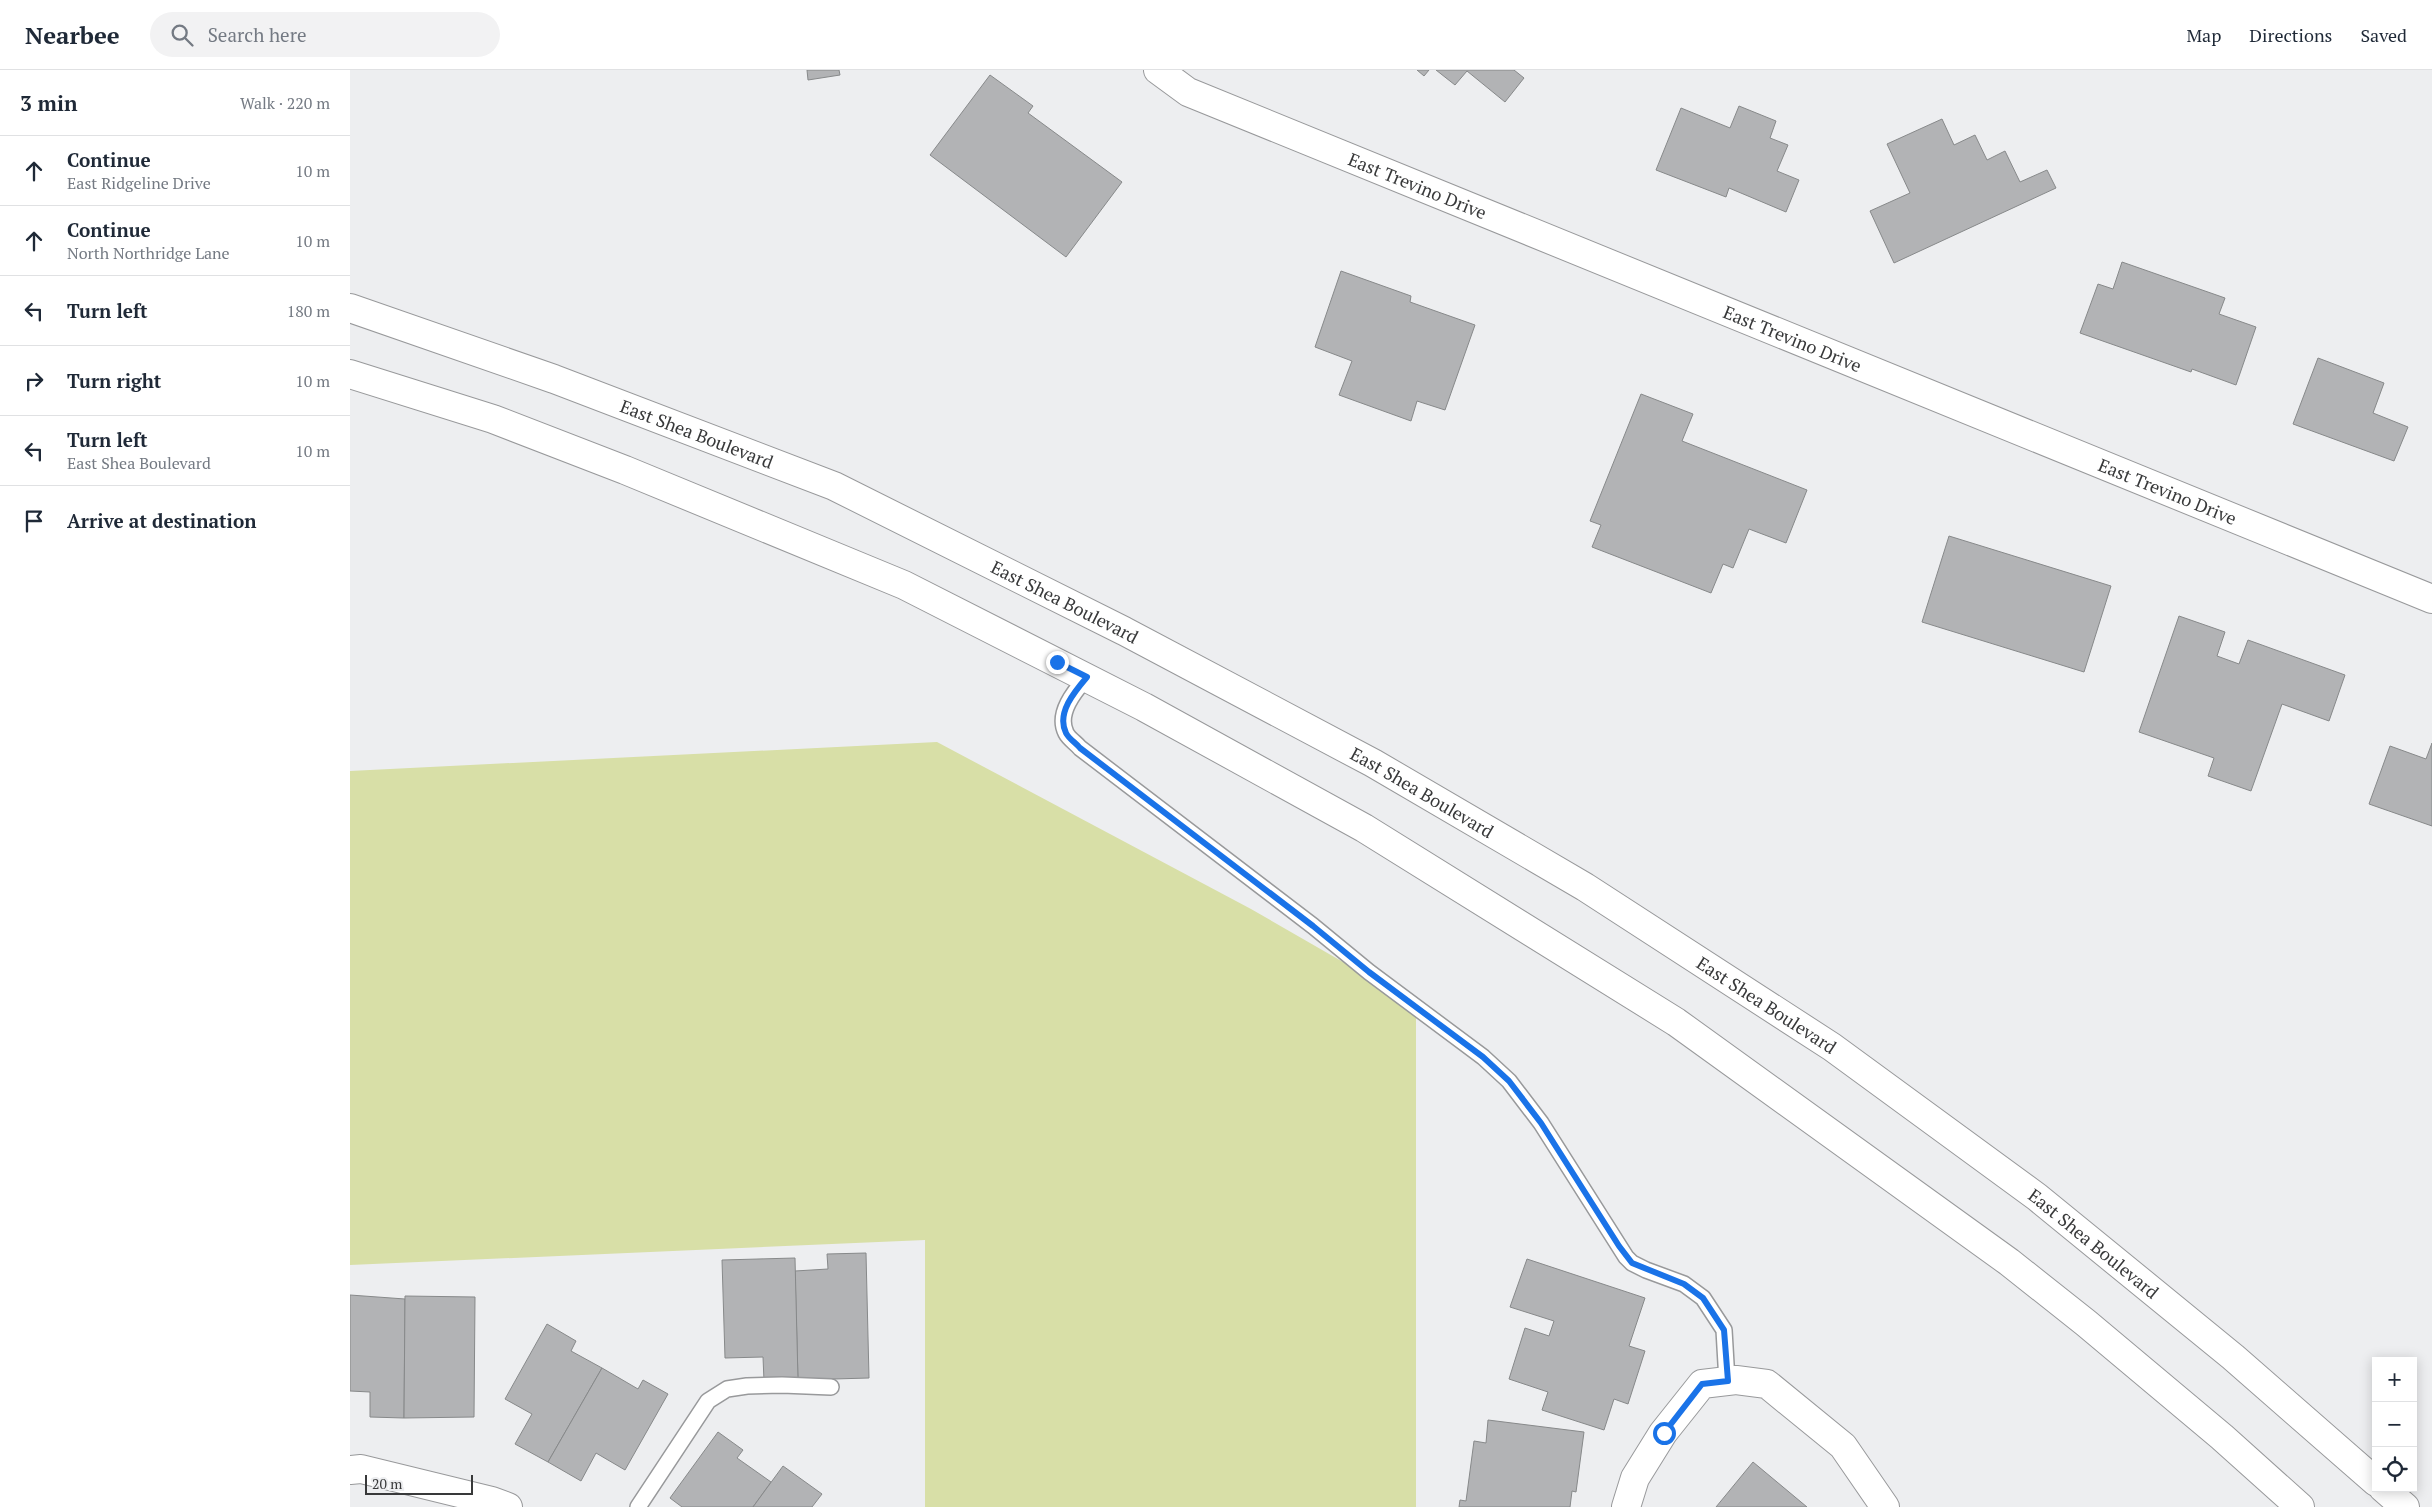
<!DOCTYPE html>
<html lang="en">
<head>
<meta charset="utf-8">
<style>
  body { margin:0; font-family:"PT Serif",serif; background:#f2f2f3; color:#1f2937 }
  .controls { position:absolute; right:15px; bottom:15px; display:grid; overflow:hidden; border-radius:0px; box-shadow:0 2px 12px #0003 }
  .controls button { width:45px; height:45px; display:grid; place-items:center; padding:0; border:0; border-bottom:1px solid #e0e1e3; background:#fff; color:#1f2937; font:25px sans-serif }
  .scale { position:absolute; left:15px; bottom:12px; width:108px; box-sizing:border-box; padding-left:5px; border:2px solid #38393a; border-top:0; font-size:14px; line-height:18px; white-space:nowrap; color:#38393a; -webkit-text-stroke:4px #edeef0; paint-order:stroke }
  .stop { position:absolute; width:15px; height:15px; margin:-11px; border:4px solid #1a73e8; border-radius:50%; background:#fff }
  .stop.end { background:#1a73e8; border-color:#fff; box-shadow:0 1px 5px #0008 }
  .list { margin:0; padding:0; list-style:none }
  h2 { display:flex; justify-content:space-between; align-items:center; height:65px; margin:0; padding:0 20px; font-size:21px }
  h2 small { font-size:16px; font-weight:400; color:#747a83 }
  .list li { display:grid; grid-template-columns:32px 1fr auto; gap:15px; align-items:center; box-sizing:border-box; height:70px; padding:0 20px; border-top:1px solid #e0e1e3 }
  .list b { display:block; font-size:19px; white-space:nowrap }
  .list p { margin:0; font-size:16px; white-space:nowrap; color:#747a83 }
  .list em { font-size:16px; font-style:normal; color:#747a83 }
  .icon { flex:none; width:28px; height:28px; fill:none; stroke:currentColor; stroke-width:2; stroke-linecap:round; stroke-linejoin:round }
  .map { position:relative; flex:none; width:2082px; height:1437px; overflow:hidden }
  header { display:flex; align-items:center; gap:30px; box-sizing:border-box; height:70px; padding:0 25px; background:#fff; border-bottom:1px solid #e0e1e3 }
  header strong { font-size:24px }
  nav { display:flex; gap:28px; margin-inline-start:auto; font-size:18px }
  .search { width:350px; height:45px; background:#f2f2f3; display:flex; align-items:center; gap:12px; box-sizing:border-box; padding:0 18px; border-radius:28px; color:#747a83; font-size:19px }
  main { display:flex }
  aside { flex:1; background:#fff }
  .map>svg:first-child { display:block }
</style>
</head>
<body>
<header>
<strong>Nearbee</strong>
<div class="search"><svg class="icon" aria-label="search" viewBox="0 0 24 24"><circle cx="10" cy="10" r="6"/><path d="M15 15l6 6"/></svg>Search here</div>
<nav><a>Map</a><a>Directions</a><a>Saved</a></nav>
</header>
<main>
<aside>
<h2>3 min<small>Walk · 220 m</small></h2>
<ul class="list">
<li><svg class="icon" aria-label="ahead" viewBox="0 0 24 24"><path d="M12 20V5M6 11l6-6 6 6"/></svg><div><b>Continue</b><p>East Ridgeline Drive</p></div><em>10 m</em></li>
<li><svg class="icon" aria-label="ahead" viewBox="0 0 24 24"><path d="M12 20V5M6 11l6-6 6 6"/></svg><div><b>Continue</b><p>North Northridge Lane</p></div><em>10 m</em></li>
<li><svg class="icon" aria-label="left" viewBox="0 0 24 24"><path d="M17 20v-9H6M10 6l-5 5 5 5"/></svg><div><b>Turn left</b></div><em>180 m</em></li>
<li><svg class="icon" aria-label="right" viewBox="0 0 24 24"><path d="M7 20v-9h11M14 6l5 5-5 5"/></svg><div><b>Turn right</b></div><em>10 m</em></li>
<li><svg class="icon" aria-label="left" viewBox="0 0 24 24"><path d="M17 20v-9H6M10 6l-5 5 5 5"/></svg><div><b>Turn left</b><p>East Shea Boulevard</p></div><em>10 m</em></li>
<li><svg class="icon" aria-label="arrive" viewBox="0 0 24 24"><path d="M6 21V4h12l-3 4 3 4H6"/></svg><div><b>Arrive at destination</b></div></li>
</ul>
</aside>
<div class="map">
<svg width="2082" height="1437" viewBox="0 0 2082 1437">
  <rect width="100%" height="100%" fill="#edeef0"/>
  <polygon fill="#d8dfa7" points="587,672 901,839 1066,934 1066,1437 575,1437 575,1170 0,1195 0,701"/>
  <g fill="#b2b3b5" stroke="#87898a">
    <polygon points="457,0 489,0 490,5 458,10"/>
    <polygon points="1067,0 1079,0 1074,6"/>
    <polygon points="1086,0 1164,0 1174,8 1155,32 1117,1 1105,15"/>
    <polygon points="640,5 683,36 678,43 772,112 716,187 580,85"/>
    <polygon points="1389,36 1426,51 1420,68 1438,75 1427,101 1449,110 1436,142 1379,118 1376,127 1306,100 1331,38 1380,58"/>
    <polygon points="1592,49 1604,75 1625,65 1637,90 1655,81 1670,112 1697,100 1706,118 1544,193 1520,141 1560,123 1537,74"/>
    <polygon points="1772,192 1875,228 1869,244 1906,257 1886,315 1842,299 1841,302 1730,263 1748,214 1763,219"/>
    <polygon points="991,201 1061,226 1060,232 1125,255 1095,340 1067,331 1061,351 989,325 1002,291 965,277"/>
    <polygon points="1968,288 2034,313 2023,343 2058,357 2044,391 1943,354"/>
    <polygon points="1291,324 1343,344 1332,371 1457,420 1436,473 1399,459 1383,498 1373,494 1361,523 1242,477 1251,455 1240,451"/>
    <polygon points="1599,466 1761,516 1734,602 1572,552"/>
    <polygon points="1829,546 1875,562 1867,586 1889,594 1898,570 1995,605 1979,651 1932,634 1901,721 1858,706 1864,688 1789,662"/>
    <polygon points="2082,673 2082,756 2019,734 2040,676 2076,689"/>
    <polygon points="516,1183 519,1308 448,1310 445,1201 478,1199 477,1184"/>
    <polygon points="445,1188 448,1310 414,1311 413,1287 375,1288 372,1190"/>
    <polygon points="1177,1189 1295,1228 1279,1276 1295,1281 1278,1334 1264,1329 1254,1360 1192,1340 1198,1322 1159,1309 1175,1258 1199,1266 1204,1251 1160,1237"/>
    <polygon points="0,1225 55,1229 54,1348 20,1347 20,1322 0,1321"/>
    <polygon points="55,1226 125,1227 124,1347 54,1348"/>
    <polygon points="197,1254 226,1271 221,1281 252,1298 198,1392 165,1374 182,1344 155,1329"/>
    <polygon points="252,1298 288,1319 293,1310 318,1324 275,1400 246,1383 231,1411 198,1392"/>
    <polygon points="1138,1350 1234,1362 1226,1422 1222,1421 1220,1437 1109,1437 1110,1430 1116,1431 1124,1371 1136,1373"/>
    <polygon points="368,1362 393,1380 387,1388 421,1412 403,1437 332,1437 320,1428"/>
    <polygon points="1403,1392 1457,1437 1366,1437"/>
    <polygon points="433,1396 472,1424 462,1437 403,1437"/>
  </g>
  <g fill="none" stroke-linecap="round" stroke-linejoin="round">
    <g stroke="#98999b" stroke-width="18">
      <g id="service">
        <path d="M 737,607 C 725,621 706,643 716,663 C 719,669 726,673 730,678 L 963,856 L 1019,902 L 1133,987 L 1159,1011 L 1191,1053 L 1276,1187 L 1282,1193 L 1296,1200 L 1334,1214 L 1353,1228 L 1374,1260 L 1377,1311"/>
        <polyline points="288,1437 358,1331 377,1319 397,1316 432,1315 481,1317"/>
      </g>
    </g>
    <g stroke="#98999b" stroke-width="30">
      <g id="minor">
        <path id="s1" d="M 808,0 L 838,22 L 2082,529"/>
        <polyline points="0,1400 11,1399 142,1431 158,1437"/>
        <polyline points="1276,1437 1285,1408 1313,1363 1352,1314 1386,1310 1417,1314 1493,1376 1535,1437"/>
      </g>
    </g>
    <g stroke="#98999b" stroke-width="30">
      <g id="primary">
        <path id="s2" d="M 0,238 L 204,309 L 484,416 L 774,561 L 1023,693 L 1235,817 L 1482,977 L 1687,1127 L 1883,1287 L 2026,1412"/>
        <polyline points="0,304 143,349 275,400 554,515 794,637 1014,758 1326,952 1659,1192 1736,1253 1872,1367 1950,1437"/>
        <polyline points="2033,1418 2055,1437"/>
      </g>
    </g>
    <use href="#service" stroke="#fff" stroke-width="15"/>
    <use href="#minor" stroke="#fff" stroke-width="28"/>
    <use href="#primary" stroke="#fff" stroke-width="28"/>
  </g>
  <g fill="none" stroke-linecap="round" stroke-linejoin="round">
    <path stroke="#1a73e8" stroke-width="6" d="M 707,592 L 737,607 C 725,621 706,643 716,663 C 719,669 726,673 730,678 L 963,856 L 1019,902 L 1133,987 L 1159,1011 L 1191,1053 L 1269,1176 L 1282,1193 L 1334,1214 L 1353,1228 L 1374,1260 L 1378,1311 L 1352,1314 L 1314,1363"/>
  </g>
  <g text-anchor="middle" dominant-baseline="central" stroke-width="5" stroke-linejoin="round" paint-order="stroke">
    <g font-size="18" fill="#38393a" stroke="#edeef0">
      <text stroke="none"><textPath href="#s1" startOffset="285">East Trevino Drive</textPath></text>
      <text stroke="none"><textPath href="#s1" startOffset="690">East Trevino Drive</textPath></text>
      <text stroke="none"><textPath href="#s2" startOffset="369">East Shea Boulevard</textPath></text>
      <text stroke="none"><textPath href="#s1" startOffset="1095">East Trevino Drive</textPath></text>
      <text stroke="none"><textPath href="#s2" startOffset="774">East Shea Boulevard</textPath></text>
      <text stroke="none"><textPath href="#s2" startOffset="1179">East Shea Boulevard</textPath></text>
      <text stroke="none"><textPath href="#s2" startOffset="1584">East Shea Boulevard</textPath></text>
      <text stroke="none"><textPath href="#s2" startOffset="1989">East Shea Boulevard</textPath></text>
    </g>
  </g>
</svg>
<div class="controls">
<button>+</button>
<button>−</button>
<button><svg class="icon" aria-label="locate" viewBox="0 0 24 24"><circle cx="12" cy="12" r="6"/><path d="M12 2v4M12 18v4M2 12h4M18 12h4"/></svg></button>
</div>
<div class="scale">20 m</div>
<div class="stop" style="left:1314px;top:1363px"></div>
<div class="stop end" style="left:707px;top:592px"></div>
</div>
</main>
</body>
</html>
